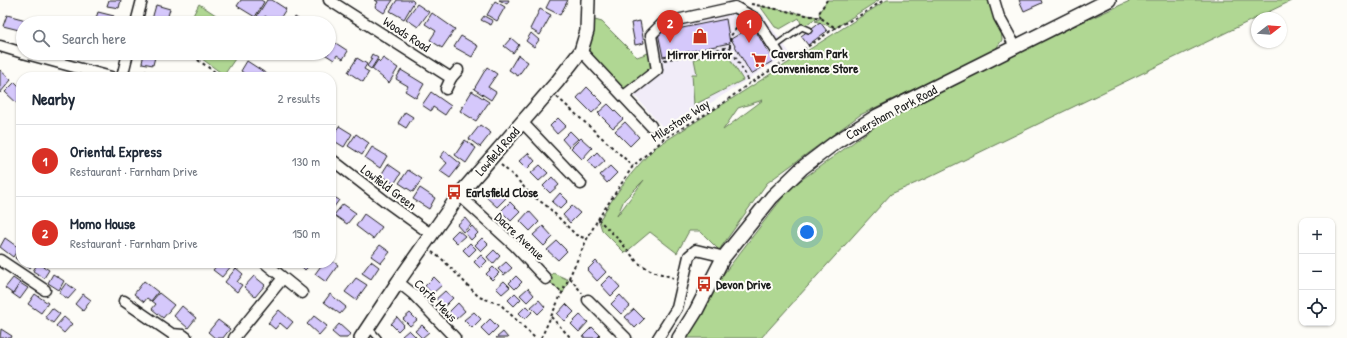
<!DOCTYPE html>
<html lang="en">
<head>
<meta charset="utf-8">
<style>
  body { margin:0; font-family:"Patrick Hand",sans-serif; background:#f2f2f3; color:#1f2937 }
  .controls { position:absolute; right:12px; bottom:12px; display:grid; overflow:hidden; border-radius:8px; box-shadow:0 1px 3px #0004 }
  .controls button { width:36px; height:36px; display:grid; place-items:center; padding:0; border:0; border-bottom:1px solid #e0e1e3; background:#fff; color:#1f2937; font:20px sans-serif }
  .compass { position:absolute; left:1251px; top:12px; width:36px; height:36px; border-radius:50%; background:#fff; box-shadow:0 1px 3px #0004; rotate:73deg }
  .you { position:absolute; left:807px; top:232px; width:14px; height:14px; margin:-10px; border:3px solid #fff; border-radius:50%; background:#1a73e8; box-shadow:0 0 0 6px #1a73e833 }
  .badge { display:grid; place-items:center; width:26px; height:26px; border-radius:50%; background:#d93025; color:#fff; font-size:13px; font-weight:700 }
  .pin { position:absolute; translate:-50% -33px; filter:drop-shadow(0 1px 2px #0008) }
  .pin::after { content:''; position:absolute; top:21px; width:14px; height:12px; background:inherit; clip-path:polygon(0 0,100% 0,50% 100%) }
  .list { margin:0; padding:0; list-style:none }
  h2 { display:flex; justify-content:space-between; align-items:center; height:52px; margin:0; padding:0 16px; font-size:17px }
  h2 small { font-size:13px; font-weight:400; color:#747a83 }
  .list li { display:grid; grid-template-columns:26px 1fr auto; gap:12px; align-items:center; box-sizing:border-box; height:72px; padding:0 16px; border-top:1px solid #e0e1e3 }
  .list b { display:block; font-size:15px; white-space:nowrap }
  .list p { margin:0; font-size:13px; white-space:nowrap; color:#747a83 }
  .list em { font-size:13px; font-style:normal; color:#747a83 }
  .icon { flex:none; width:22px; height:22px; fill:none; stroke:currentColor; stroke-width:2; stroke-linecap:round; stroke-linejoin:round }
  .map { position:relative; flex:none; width:1347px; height:338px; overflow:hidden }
  .search { position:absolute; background:#fff; box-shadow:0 1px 3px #0004; left:16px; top:16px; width:320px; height:44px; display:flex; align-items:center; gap:10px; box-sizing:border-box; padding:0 14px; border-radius:22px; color:#747a83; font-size:15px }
  .panel { position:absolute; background:#fff; box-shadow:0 1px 3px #0004; left:16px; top:72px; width:320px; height:196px; border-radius:16px }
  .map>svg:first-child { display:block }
</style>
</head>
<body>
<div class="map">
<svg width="1347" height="338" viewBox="0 0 1347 338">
  <rect width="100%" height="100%" fill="#fdfcf7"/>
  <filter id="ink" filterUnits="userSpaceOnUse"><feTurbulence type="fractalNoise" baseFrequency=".025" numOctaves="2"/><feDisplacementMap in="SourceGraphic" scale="8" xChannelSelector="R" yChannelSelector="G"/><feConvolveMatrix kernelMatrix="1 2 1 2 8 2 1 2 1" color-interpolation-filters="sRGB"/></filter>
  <g filter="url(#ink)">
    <polygon fill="#f1ecf8" points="735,5 763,15 790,53 666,131 628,88 652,66 647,32"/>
    <g fill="#b0d793" stroke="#667a58" fill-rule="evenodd">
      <polygon points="827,0 879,0 835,28 815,21 821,18 819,13"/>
      <path d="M 887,0 L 990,0 L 993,13 L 1001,28 L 1002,40 L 995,50 L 860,115 L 767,183 L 719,250 L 700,231 L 689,231 L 677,253 L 650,232 L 625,253 L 602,230 L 599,221 C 615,194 633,169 656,147 ZM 763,100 L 723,130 L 738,108 ZM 644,180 L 617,216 L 624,200 Z"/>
      <polygon points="1132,0 1293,0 925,179 891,194 761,338 686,338 715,285 790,188 876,126 1042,40"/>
      <polygon points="199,4 225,21 224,23 189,23"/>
      <polygon points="760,6 818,17 802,27 799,18 780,29 775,27"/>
      <polygon points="588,18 602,22 637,57 651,52 653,66 628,88 619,90 581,51"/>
      <polygon points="725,51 743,80 694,105 692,74 697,74 694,59"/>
      <polygon points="194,53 239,53 224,75"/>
      <polygon points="553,273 569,280 563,293 546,279"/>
    </g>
    <g fill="#d5c8fb" stroke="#1c1c1c">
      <polygon points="109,0 121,0 119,8 107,6"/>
      <polygon points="241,0 261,0 264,2 255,17 237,6"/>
      <polygon points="267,0 272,0 286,9 279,20 275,18 273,21 265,16 263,19 257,16"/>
      <polygon points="375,0 393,0 384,13 375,7 378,2"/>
      <polygon points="397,0 412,0 414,2 404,19 390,11"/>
      <polygon points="499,0 509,0 507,4"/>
      <polygon points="550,0 568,0 560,15 546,8"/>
      <polygon points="1019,0 1041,0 1042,3 1024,11"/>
      <polygon points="495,1 505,7 497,21 487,15"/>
      <polygon points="417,4 429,12 418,27 406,19"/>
      <polygon points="156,5 170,9 166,23 151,23"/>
      <polygon points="540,9 551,15 540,35 530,29"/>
      <polygon points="98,12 114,16 112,23 99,23 100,19 96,18"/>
      <polygon points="432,13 455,29 442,48 430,40 436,31 425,24"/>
      <polygon points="7,15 26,20 23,23 23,31 3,26"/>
      <polygon points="484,16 493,21 491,25 481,20"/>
      <polygon points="295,17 304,23 283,22 286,18 292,22"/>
      <polygon points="31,19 44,23 30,23"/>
      <polygon points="726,19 730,43 663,57 658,33"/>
      <polygon points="640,21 644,43 635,45 631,23"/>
      <polygon points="820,22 827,31 808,45 801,36"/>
      <polygon points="753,26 773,61 751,74 731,39"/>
      <polygon points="531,33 539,40 534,47 526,41"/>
      <polygon points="461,36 478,46 472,57 454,47"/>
      <polygon points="511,38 519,45 513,53 504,46"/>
      <polygon points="331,40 348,51 343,59 337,55 334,60 323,53 329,53 329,44"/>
      <polygon points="144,53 156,53 153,65 142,63"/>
      <polygon points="372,54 378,58 371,69 367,66 372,59 370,58"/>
      <polygon points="518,55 528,62 518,76 509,70"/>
      <polygon points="357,58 367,64 364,69 369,72 363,82 348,72"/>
      <polygon points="383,58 398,68 389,83 372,69 378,60 380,62"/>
      <polygon points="247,61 267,74 265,77 249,77 241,71"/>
      <polygon points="487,67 497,74 488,87 496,92 491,100 474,89"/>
      <polygon points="0,70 11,80 0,93"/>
      <polygon points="401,70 424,84 416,98 405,91 408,86 396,79"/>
      <polygon points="145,71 162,76 161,77 143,77"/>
      <polygon points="15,82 21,88 21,107 5,92"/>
      <polygon points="587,87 603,103 592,113 577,98"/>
      <polygon points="472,91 489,102 476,121 460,111"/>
      <polygon points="431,92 451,106 445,115 433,107 431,111 422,105"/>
      <polygon points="608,104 623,119 613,128 598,113"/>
      <polygon points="405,112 413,117 406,128 398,123"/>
      <polygon points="558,118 566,126 557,134 550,126"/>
      <polygon points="625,122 639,137 630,146 615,131"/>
      <polygon points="480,125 491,133 480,147 469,139"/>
      <polygon points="339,126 352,134 344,147 331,139"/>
      <polygon points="570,131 578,139 569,147 562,139"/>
      <polygon points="356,134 369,143 362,155 348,146"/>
      <polygon points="581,138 592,148 582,159 571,148"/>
      <polygon points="465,140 476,148 466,163 455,155"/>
      <polygon points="372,147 387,156 380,168 365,158"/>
      <polygon points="445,151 461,164 450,178 440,171 447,163 440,157"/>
      <polygon points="597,152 605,161 595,170 588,161"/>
      <polygon points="528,153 535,161 527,169 519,161"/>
      <polygon points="388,164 401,173 394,184 381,175"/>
      <polygon points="540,165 548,173 539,181 531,173"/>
      <polygon points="610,166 617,173 607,183 600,175"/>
      <polygon points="408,170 422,179 413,192 399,183"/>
      <polygon points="552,177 559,185 550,193 543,186"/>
      <polygon points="496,187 506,198 497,207 486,197"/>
      <polygon points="420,188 435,198 429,209 413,199"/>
      <polygon points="560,193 568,201 560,209 552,202"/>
      <polygon points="331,195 339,200 331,211"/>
      <polygon points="510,202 520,212 511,221 501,211"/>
      <polygon points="343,204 356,213 347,224 334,215"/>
      <polygon points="572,206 580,213 570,223 563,215"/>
      <polygon points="529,211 539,222 530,231 520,221"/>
      <polygon points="364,214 382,227 373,239 356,226"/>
      <polygon points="465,218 471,225 463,232 457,225"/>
      <polygon points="472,226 478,233 471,240 465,233"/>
      <polygon points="543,226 553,237 544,246 533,235"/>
      <polygon points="458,230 465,236 457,243 451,237"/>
      <polygon points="5,238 19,248 13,257 0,247"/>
      <polygon points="482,238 488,244 481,251 475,245"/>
      <polygon points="557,241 567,251 558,260 547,250"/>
      <polygon points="470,243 476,249 469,256 463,250"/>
      <polygon points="380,245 390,252 381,263 371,256"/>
      <polygon points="21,249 21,262 15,258"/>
      <polygon points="494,250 500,256 493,264 487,257"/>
      <polygon points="481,255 487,261 480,268 474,262"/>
      <polygon points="331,260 338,265 326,282 315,274 323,263 331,263"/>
      <polygon points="371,261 379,267 371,279 362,273"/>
      <polygon points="596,261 606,272 597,281 587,270"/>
      <polygon points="506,262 512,268 504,275 498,269"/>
      <polygon points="23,263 33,263 30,268"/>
      <polygon points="38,263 49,270 44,278 33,271"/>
      <polygon points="219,263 233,264 222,277 213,270"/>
      <polygon points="298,263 312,263 305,270"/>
      <polygon points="493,267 499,273 492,280 486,274"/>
      <polygon points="236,268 243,274 237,282 242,285 237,292 225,282"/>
      <polygon points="53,274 64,281 59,290 48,283"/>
      <polygon points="254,276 265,285 255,297 244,287"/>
      <polygon points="516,276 522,282 515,289 509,283"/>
      <polygon points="610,276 620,287 611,296 601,285"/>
      <polygon points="434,277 442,285 432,294 425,286"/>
      <polygon points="13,278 20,283 13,294 5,288"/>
      <polygon points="356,278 367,285 356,300 345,292"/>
      <polygon points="144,281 158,292 151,301 147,298 144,302 134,294"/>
      <polygon points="504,281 510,287 502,294 496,288"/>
      <polygon points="20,283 28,288 20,299 13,294"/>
      <polygon points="66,283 76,290 68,299 59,293"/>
      <polygon points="528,288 534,295 527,302 520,295"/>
      <polygon points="445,291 453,298 444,307 436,299"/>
      <polygon points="159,293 174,305 163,318 152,309 156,304 152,301"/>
      <polygon points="515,293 521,299 514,306 508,300"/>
      <polygon points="35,294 48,303 41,313 28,304"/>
      <polygon points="83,294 91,300 83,311 75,304"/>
      <polygon points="330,294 346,307 340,314 324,302"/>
      <polygon points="620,295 630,306 621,314 611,304"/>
      <polygon points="539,300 545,307 538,314 531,307"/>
      <polygon points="458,303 465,311 456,319 449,312"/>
      <polygon points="566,304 574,312 565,321 557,314"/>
      <polygon points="182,306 196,318 188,328 174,316"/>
      <polygon points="526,306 532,312 525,319 519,313"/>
      <polygon points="52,308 60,314 53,323 45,317"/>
      <polygon points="634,309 644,319 635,328 625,317"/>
      <polygon points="279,310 293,322 287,329 280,323 275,329 268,323"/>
      <polygon points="474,312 481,319 472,328 464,320"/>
      <polygon points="410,313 417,320 410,326 403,319"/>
      <polygon points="580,315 588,322 579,332 571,324"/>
      <polygon points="314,316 327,326 319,335 307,324"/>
      <polygon points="64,317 72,324 64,333 56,326"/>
      <polygon points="397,317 404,325 398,331 391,324"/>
      <polygon points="490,319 498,327 489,336 481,328"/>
      <polygon points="218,320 230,329 223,338 215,338 208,332"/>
      <polygon points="339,324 350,334 347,338 339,338 332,332"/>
      <polygon points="422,325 429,332 422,338 415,331"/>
      <polygon points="592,327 600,335 597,338 584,338 583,336"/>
      <polygon points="1,329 12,336 11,338 0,338"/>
      <polygon points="409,330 416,337 415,338 404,338 402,336"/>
      <polygon points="503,332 508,338 496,338"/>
    </g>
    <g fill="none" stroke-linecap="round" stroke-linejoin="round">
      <g stroke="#1c1c1c" stroke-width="8">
        <g id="service">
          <polyline points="774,47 802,27 809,30"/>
          <polyline points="369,328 378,338"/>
        </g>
      </g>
      <g stroke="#1c1c1c" stroke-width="13">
        <g id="minor">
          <polyline points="329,0 451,78 446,89"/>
          <polyline points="994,0 999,17 1015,46"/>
          <polyline points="136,23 142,0"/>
          <polyline points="0,46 23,53"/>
          <polyline points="581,51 651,126"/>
          <polyline points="23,53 111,77"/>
          <polyline points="122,77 128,53"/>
          <polyline points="451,78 458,70"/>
          <polyline points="624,96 657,70 651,35 663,23 735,7 756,19 778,53"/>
          <polyline points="522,122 581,184"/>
          <polyline points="331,159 385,201 432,235"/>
          <polyline points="459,195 515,246 546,279"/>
          <polyline points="0,260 45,290"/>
          <polyline points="265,263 302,293"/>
          <polyline points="398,282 413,294 455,338"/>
          <polyline points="588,300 626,338"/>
          <polyline points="124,301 172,334 183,335 187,338"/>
          <polyline points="234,338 283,278"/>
          <polyline points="658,338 677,308 689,256 696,250 717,255 723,258"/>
        </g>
      </g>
      <g stroke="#1c1c1c" stroke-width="16">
        <g id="tertiary">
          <polyline points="361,338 398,282 459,195 557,82 581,51 587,31 588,0"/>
          <polyline points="679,338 696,311 723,258 772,197 802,168 836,142 877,116 1109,0"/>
        </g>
      </g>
      <g stroke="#1c1c1c" stroke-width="2" stroke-dasharray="3 3" stroke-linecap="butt">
        <polyline points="751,4 821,18 834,27"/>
        <polyline points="821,18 819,13 827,0"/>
        <polyline points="730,47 730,37 741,22"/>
        <polyline points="188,53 222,77"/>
        <polyline points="664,60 730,47 750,83"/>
        <polyline points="557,97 633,166"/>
        <polyline points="658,132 664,139"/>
        <polyline points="501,165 515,177 530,194 548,207 576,235 587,239"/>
        <polyline points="598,219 621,242 638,263 652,271 674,278"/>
        <polyline points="432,252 443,260 479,297 500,304 535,338"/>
        <polyline points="570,278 582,293"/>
        <polyline points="553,285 563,293"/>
        <polyline points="551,317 571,338"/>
        <polyline points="541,338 587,239 598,219 633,166 664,139 719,106 750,83 797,54 835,28 859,16 884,0"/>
      </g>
      <use href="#service" stroke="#fdfcf7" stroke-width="5"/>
      <use href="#minor" stroke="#fdfcf7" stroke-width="10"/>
      <use href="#tertiary" stroke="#fdfcf7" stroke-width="13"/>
    </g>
  </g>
  <defs>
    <g id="shop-bare" transform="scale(1.2)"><path d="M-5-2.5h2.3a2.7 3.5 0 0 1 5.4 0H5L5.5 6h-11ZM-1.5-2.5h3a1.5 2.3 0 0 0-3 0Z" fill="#c8321e" stroke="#fdfcf7" stroke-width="2.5" paint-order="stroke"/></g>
    <g id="supermarket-bare" transform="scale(1.2)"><path d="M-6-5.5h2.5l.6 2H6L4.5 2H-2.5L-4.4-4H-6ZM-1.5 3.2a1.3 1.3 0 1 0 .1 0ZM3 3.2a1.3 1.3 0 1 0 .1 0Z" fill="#c8321e" stroke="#fdfcf7" stroke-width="2.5" paint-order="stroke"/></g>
    <g id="bus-bare" transform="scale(1.2)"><path d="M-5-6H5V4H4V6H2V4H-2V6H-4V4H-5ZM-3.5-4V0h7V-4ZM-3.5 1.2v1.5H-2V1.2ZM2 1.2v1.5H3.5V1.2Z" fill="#c8321e" stroke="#fdfcf7" stroke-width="2.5" paint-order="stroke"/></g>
  </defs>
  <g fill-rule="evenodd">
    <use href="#shop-bare" x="700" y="36"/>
    <use href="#supermarket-bare" x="759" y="60"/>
    <use href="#bus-bare" x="454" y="192"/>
    <use href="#bus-bare" x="704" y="284"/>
  </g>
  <g text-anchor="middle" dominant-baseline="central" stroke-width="4" stroke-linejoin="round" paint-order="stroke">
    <g font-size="13" fill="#1c1c1c" stroke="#fdfcf7">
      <text transform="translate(407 34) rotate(33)">Woods Road</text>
      <text transform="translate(891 112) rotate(-28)">Caversham Park Road</text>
      <text transform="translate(680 120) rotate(-33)">Milestone Way</text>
      <text transform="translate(497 151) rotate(-49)">Lowfield Road</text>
      <text transform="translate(389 187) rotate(37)">Lowfield Green</text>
      <text transform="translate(520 236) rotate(43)">Dacre Avenue</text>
      <text transform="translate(436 300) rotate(45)">Corfe Mews</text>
    </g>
    <g font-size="13" font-weight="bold" fill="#1c1c1c" stroke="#fdfcf7" text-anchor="start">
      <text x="771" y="53">Caversham Park<tspan x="771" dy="15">Convenience Store</tspan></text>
      <text x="700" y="54" text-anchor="middle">Mirror Mirror</text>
      <text x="466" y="192">Earlsfield Close</text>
      <text x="716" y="284">Devon Drive</text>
    </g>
  </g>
</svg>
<div class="controls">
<button>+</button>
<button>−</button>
<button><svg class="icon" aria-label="locate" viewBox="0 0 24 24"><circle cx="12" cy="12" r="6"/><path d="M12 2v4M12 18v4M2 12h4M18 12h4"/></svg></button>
</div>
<svg class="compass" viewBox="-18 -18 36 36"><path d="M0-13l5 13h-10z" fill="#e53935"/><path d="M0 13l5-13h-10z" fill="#747a83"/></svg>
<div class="you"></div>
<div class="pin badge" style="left:749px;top:43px">1</div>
<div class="pin badge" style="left:670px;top:43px">2</div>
<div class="search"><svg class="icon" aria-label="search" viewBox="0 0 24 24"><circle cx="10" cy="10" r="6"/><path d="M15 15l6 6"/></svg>Search here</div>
<section class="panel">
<h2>Nearby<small>2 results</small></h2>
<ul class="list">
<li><span class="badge">1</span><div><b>Oriental Express</b><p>Restaurant · Farnham Drive</p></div><em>130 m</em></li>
<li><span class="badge">2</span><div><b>Momo House</b><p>Restaurant · Farnham Drive</p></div><em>150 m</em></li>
</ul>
</section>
</div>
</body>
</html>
